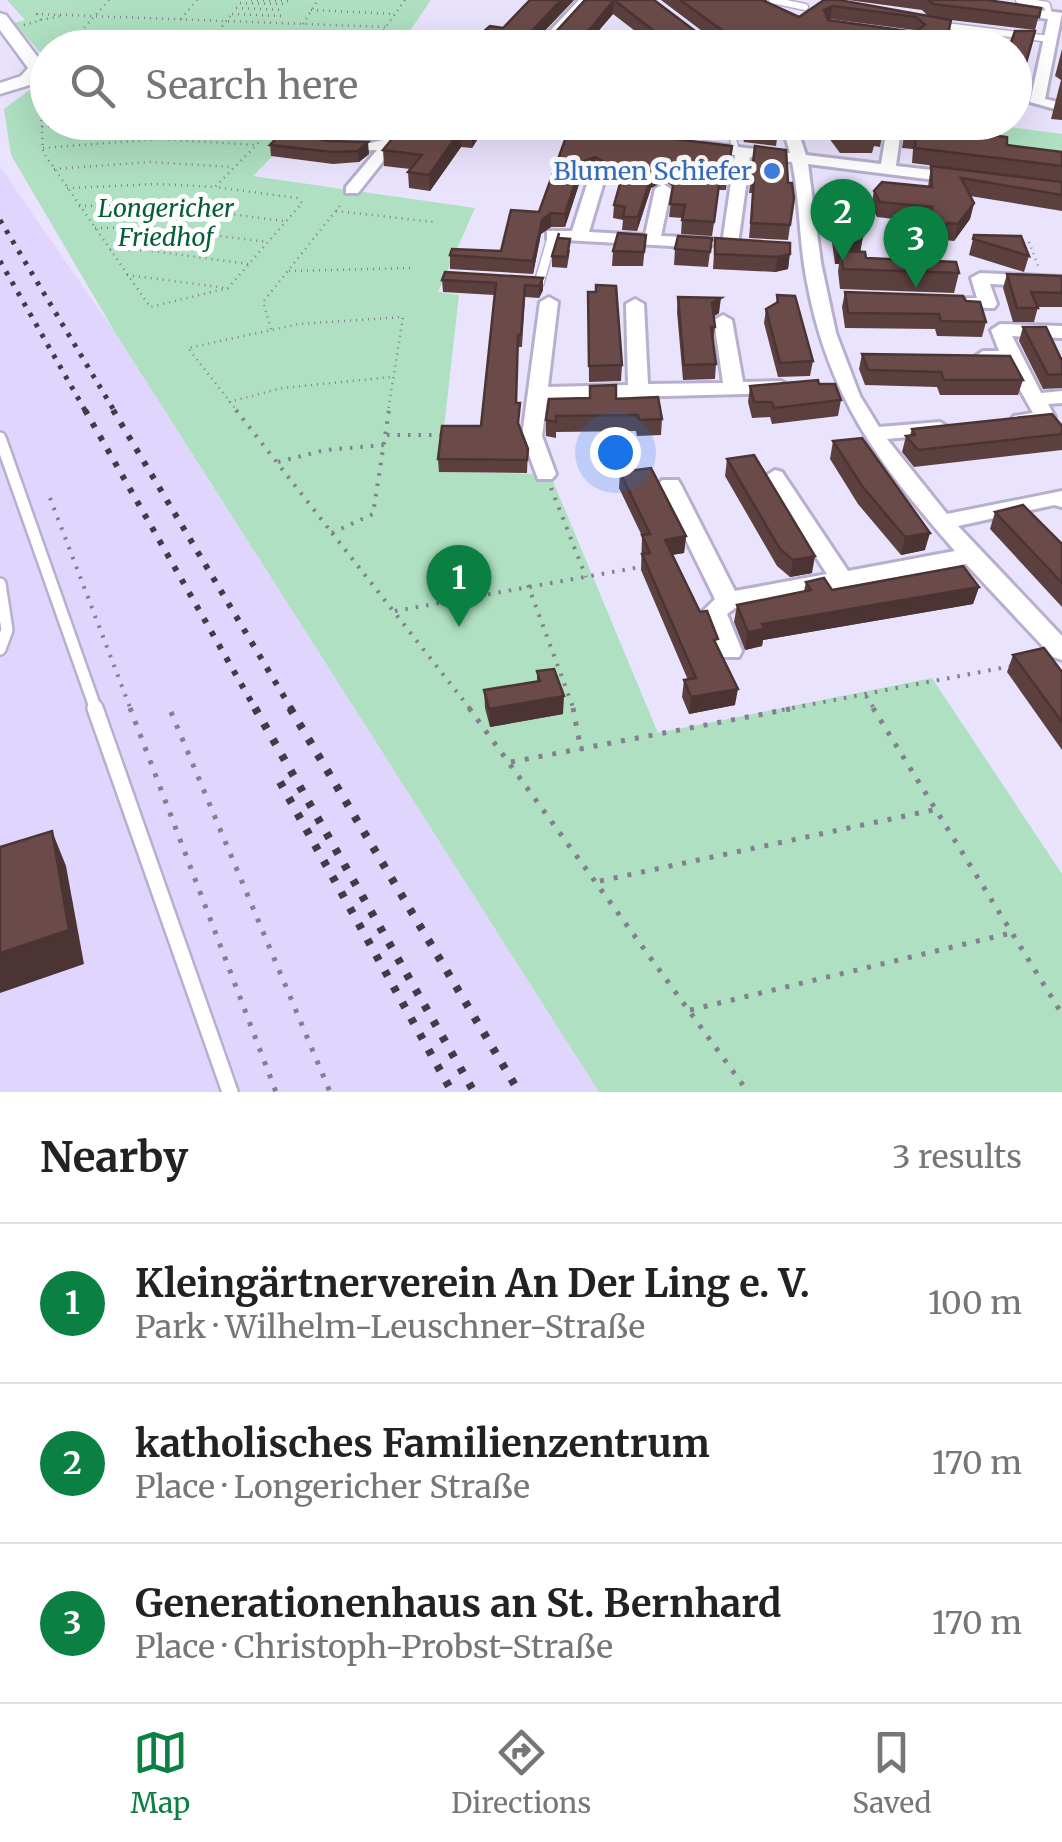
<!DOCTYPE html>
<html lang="en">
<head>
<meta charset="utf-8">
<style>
  body { margin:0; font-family:Merriweather,serif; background:#f6f6f6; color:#222 }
  .you { position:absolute; left:615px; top:452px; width:35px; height:35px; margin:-25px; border:8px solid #fff; border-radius:50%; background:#1a73e8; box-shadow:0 0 0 15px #1a73e833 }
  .badge { display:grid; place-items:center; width:65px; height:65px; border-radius:50%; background:#0b8043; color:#fff; font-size:32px; font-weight:700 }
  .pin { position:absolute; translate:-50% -82px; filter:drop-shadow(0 2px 5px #0008) }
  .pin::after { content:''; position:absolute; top:52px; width:35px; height:30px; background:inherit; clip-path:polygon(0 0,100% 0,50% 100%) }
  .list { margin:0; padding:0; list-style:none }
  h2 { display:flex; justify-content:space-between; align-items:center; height:130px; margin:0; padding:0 40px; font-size:42px }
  h2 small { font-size:32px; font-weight:400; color:#767676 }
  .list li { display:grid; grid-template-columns:65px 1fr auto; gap:30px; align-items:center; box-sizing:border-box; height:160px; padding:0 40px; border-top:2px solid #e0e0e0 }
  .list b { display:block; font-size:38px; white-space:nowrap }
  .list p { margin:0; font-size:32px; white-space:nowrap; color:#767676 }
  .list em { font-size:32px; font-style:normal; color:#767676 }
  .icon { flex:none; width:55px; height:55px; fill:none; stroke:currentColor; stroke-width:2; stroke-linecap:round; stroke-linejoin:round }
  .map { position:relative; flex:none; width:1062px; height:1092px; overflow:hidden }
  .search { position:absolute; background:#fff; box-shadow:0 10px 40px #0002; left:30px; right:30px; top:30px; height:110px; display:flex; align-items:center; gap:25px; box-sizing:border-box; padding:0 35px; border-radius:55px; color:#767676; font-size:38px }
  .sheet { height:610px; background:#fff }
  nav { display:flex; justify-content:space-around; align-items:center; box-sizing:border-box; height:140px; border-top:2px solid #e0e0e0; background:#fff; font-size:28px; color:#767676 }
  nav a { display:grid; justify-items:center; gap:5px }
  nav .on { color:#0b8043 }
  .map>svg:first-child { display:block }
</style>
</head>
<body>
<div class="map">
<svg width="1062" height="1092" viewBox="0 0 1062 1092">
  <rect width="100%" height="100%" fill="#eae3fd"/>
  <polygon fill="#e0d5fc" points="0,167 116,334 599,1092 0,1092"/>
  <g fill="#aee0c1">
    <polygon points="7,0 431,0 399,47 48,48 47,60 14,23 25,20"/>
    <polygon points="47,77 48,122 305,123 253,176 475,208 438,292 459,295 439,472 550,474 658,733 932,678 1062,874 1062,1092 599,1092 116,334 11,155 4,109"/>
    <polygon points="995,125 1062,134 1062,154 996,147"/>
  </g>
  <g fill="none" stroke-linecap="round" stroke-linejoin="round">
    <g stroke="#b8afce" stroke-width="9">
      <g id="service-far3">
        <polyline points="772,0 805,7"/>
        <polyline points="1019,0 1047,5 1049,15"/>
        <polyline points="938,25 1050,39"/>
        <polyline points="731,131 736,151"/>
      </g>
    </g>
    <g stroke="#b8afce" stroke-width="12">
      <polyline id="service-far2" points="533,282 539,283 553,235"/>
    </g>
    <g stroke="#b8afce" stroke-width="16">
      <g id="service-far1">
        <polyline points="0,438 96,710"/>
        <polyline points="0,584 7,630 0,649"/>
      </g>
    </g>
    <g stroke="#b8afce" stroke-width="20">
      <polyline id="service" points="95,708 230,1092"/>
    </g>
    <g stroke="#b8afce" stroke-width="6">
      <g id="minor">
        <polygon points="579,0 592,0 548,48 534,48"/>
        <polygon points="1009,6 1062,13 1045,99 1062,103 1062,111 1030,102 1048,19 1005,13 1005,7"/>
        <path d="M 507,122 C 536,122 580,118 604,133 L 597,137 Z"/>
        <path d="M 781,122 L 795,122 L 806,155 L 881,164 L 888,122 L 902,122 L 896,166 L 959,173 L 967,178 L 959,183 L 808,164 L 821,263 L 836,333 L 860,396 L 879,427 L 940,422 L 950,428 L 940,434 L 887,439 L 947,514 L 1062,491 L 1062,507 L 1054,505 L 958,526 L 1062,636 L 1062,660 L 1053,657 L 966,564 L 735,608 L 727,614 L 742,651 L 739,657 L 721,657 L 702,612 L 715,599 L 659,485 L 662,480 L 678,480 L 681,485 L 735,591 L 827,574 L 764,477 L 775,470 L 782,472 L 848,571 L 955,551 C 878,463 827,396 806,277 C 799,239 800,200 792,162 L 750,157 L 738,244 L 730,249 L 722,244 L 735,155 L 703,151 L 696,147 L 703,143 L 790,153 Z"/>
        <polygon points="417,132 424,136 422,139 396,145 358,193 346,193 346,187 377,150 340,151 333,147 335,144 370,143"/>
        <polygon points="597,173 605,178 589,232 645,235 655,189 663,184 671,189 661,236 707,238 715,243 707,248 547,239 547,231 572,231 589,178"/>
        <polygon points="980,273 1062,277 1062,287 990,284 997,304 994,308 947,307 947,299 977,298 971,278"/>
        <polygon points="549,297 558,302 548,387 628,385 626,304 635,299 644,304 648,384 723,383 714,320 723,315 732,320 743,382 781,381 791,387 781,393 547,399 542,436 556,474 552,479 538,479 522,436 540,302"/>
        <polygon points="1000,324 1062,326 1062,338 1012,336 1041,393 1062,391 1062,403 1048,404 1055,417 1052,421 1014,424 1011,420 1014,416 1033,413 1005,363 983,363 974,357 983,351 999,351 991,330"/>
      </g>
    </g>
    <g stroke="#b8afce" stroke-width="5">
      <polygon id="tertiary" points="0,13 6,15 46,68 33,84 0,94 0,83 21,76 28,68 0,30"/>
    </g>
    <g stroke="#847f91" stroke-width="2.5" stroke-dasharray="1 5" stroke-linecap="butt">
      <polyline points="109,0 76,37 137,37 132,48"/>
      <polyline points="251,0 290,1"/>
      <polyline points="240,3 288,4"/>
      <polyline points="236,8 284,10"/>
      <polyline points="311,10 395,14"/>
      <polyline points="232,14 281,16"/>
      <polyline points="181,19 197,0"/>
      <polyline points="41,20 61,16"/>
      <polyline points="303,24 318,0"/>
      <polyline points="24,25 41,20 37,14 385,27"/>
      <polyline points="215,36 233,12"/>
      <polyline points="137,37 371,47"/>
      <polyline points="373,45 405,0"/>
      <polyline points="48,106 41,110 43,152 150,307 228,288 302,203 297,198 215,187 279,122"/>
      <polyline points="263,122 277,124"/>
      <polyline points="42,127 76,122"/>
      <polyline points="43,148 159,139 256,145"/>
      <polyline points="54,169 150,162 233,167"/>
      <polyline points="67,188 159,184 215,187"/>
      <polyline points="79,206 165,205 283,221"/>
      <polyline points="336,211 434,222"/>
      <polyline points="95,228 147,227 268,242"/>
      <polyline points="1029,242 1038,266"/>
      <polyline points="110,250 145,250 248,264"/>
      <polyline points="289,271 411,268"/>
      <polyline points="127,275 226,288"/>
      <polyline points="271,329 263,302 342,203"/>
      <polyline points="229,402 282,388 391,377"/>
      <polyline points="238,412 188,348 299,324 403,317 388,412"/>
    </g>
    <g stroke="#847f91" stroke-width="4" stroke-dasharray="2.5 8" stroke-linecap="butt">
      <polyline points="236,410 332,533"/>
      <polyline points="387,435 443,435"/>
      <polyline points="278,462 325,450 384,445"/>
      <polyline points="551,488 586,577"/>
      <polyline points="50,498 131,710"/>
      <polyline points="332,533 471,710"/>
      <polyline points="332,533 373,514 389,410"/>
      <polyline points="528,585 574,710"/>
      <polyline points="395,611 646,566"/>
      <polyline points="866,696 875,710"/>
      <polyline points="782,710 1012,666"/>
    </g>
    <g stroke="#847f91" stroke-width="5" stroke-dasharray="4 10" stroke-linecap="butt">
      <polyline points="130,708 276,1092"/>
      <polyline points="469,708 748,1092"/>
      <polyline points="573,708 581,750"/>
      <polyline points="873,708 1062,1014"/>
      <polyline points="171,712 330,1092"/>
      <polyline points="511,762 795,708"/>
      <polyline points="600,881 933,810"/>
      <polyline points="690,1010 1011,933"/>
    </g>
    <use href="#service-far3" stroke="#fff" stroke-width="6"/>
    <use href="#service-far2" stroke="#fff" stroke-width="9"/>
    <use href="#service-far1" stroke="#fff" stroke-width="11"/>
    <use href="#service" stroke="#fff" stroke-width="15"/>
    <use href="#minor" fill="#fff" fill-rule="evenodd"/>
    <use href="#tertiary" fill="#fff" fill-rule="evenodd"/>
    <g stroke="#403b49" stroke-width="5" stroke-dasharray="4 8" stroke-linecap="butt">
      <polyline points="0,220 115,412"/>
      <polyline points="0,261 86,412"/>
    </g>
    <g stroke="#403b49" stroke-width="6" stroke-dasharray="5 10" stroke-linecap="butt">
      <polyline points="85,410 256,710"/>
      <polyline points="113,410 292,710"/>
    </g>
    <g stroke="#403b49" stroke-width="8" stroke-dasharray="6 12" stroke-linecap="butt">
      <polyline points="255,708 474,1092"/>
      <polyline points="290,708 519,1092"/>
      <polyline points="280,782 452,1092"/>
    </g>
  </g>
  <g fill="#5c403f" fill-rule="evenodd">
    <path d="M 574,0 L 539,37 L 551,37 L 585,0 L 654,0 L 703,37 L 710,37 L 661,0 L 767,0 L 766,2 L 799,17 L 824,0 L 928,16 L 922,10 L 848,0 L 987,0 L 1041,8 L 1035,30 L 951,20 L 945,48 L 657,48 L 613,14 L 583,48 L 453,48 ZM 830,19 L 914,30 L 915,32 L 829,20 Z"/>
    <polygon points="1062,49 1062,120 1051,119 1061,80 1055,76"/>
    <polygon points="308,122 439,122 370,139 310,135"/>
    <polygon points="439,122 512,122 512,129 503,139 479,137 472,148 461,147 430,191 409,188 408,172 410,169 384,166 383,150"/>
    <polygon points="646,122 715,122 708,138 645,130"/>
    <polygon points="738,122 774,122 778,131 776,146 744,142"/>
    <polygon points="817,122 862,122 870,132 870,122 885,122 880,147 874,146 872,153 840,153"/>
    <polygon points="967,122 966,132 1007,145 1062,152 1062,182 912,163 913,149 902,148 906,123"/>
    <polygon points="570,126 732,146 726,190 719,190 712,236 681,234 682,218 669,217 673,187 665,181 651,188 637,231 622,230 623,220 613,218 614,205 621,178 609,177 595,170 582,175 565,227 551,227 541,234 533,274 450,269 450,255 501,251 539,212"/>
    <polygon points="329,141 369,154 359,162 333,164 271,156 270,145"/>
    <polygon points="755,146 788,183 794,198 788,240 749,238 753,193 749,193"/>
    <polygon points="931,166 1062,182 1062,211 970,196 974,203 970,219 954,241 944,240 936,247 928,237 928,223 877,217 871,207 874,191 928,187"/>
    <polygon points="834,204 863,236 860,251 866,258 959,273 954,293 840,289 838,271 839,264 835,264 830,228"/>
    <polygon points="646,235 643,266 612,266 613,251"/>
    <polygon points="974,235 1029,256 1024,272 969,255"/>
    <polygon points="712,238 708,267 674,265 675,249"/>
    <polygon points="715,238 790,243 788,269 775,272 713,269"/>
    <polygon points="559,239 570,250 567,268 552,267 552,256"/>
    <polygon points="1007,274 1062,276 1062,307 1038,307 1034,322 1013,322 1003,288"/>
    <polygon points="543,278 543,290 539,298 525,297 522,347 518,347 516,403 519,425 528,449 527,473 439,472 438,459 481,426 494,295 443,292 442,280"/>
    <polygon points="588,292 596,292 622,365 621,381 589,382"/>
    <polygon points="845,292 966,301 986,322 982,337 937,336 935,329 845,328 842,307"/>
    <polygon points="777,295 813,361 810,376 778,377 764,323 766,309 776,304"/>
    <polygon points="678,297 719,313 714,316 715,327 713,342 716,364 715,379 683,380 677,312"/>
    <polygon points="1023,327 1062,361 1062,388 1043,389 1019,341"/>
    <polygon points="862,354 1023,380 1018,395 940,395 937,387 865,385 859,369"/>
    <polygon points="819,384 841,400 838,416 772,424 770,417 752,418 748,402 750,386"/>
    <polygon points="590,386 662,419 661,435 637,436 636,431 556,432 556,438 546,436 546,420 590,398"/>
    <polygon points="1062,426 1062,450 914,467 902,452 906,436 910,435 912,429"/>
    <polygon points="833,441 925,550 901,555 858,504 830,459"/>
    <polygon points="727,459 812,573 790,577 777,566 725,476"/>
    <polygon points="620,472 686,536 684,553 672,555 717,647 735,705 689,714 682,697 684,680 688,680 641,570 642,536 619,488"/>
    <polygon points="995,512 1062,544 1062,607 990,529"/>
    <polygon points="806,582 832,590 979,587 973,604 763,640 762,646 745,650 734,622 737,605 804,591"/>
    <polygon points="1013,655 1062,672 1062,750 1007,672"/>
    <polygon points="537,671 563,714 490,727 485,708 484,690 537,682"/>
  </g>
  <g fill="#4b3433">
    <polygon points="561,0 574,0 531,45 531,32"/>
    <polygon points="614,0 613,14 590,41 582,48 582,35"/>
    <polygon points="833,6 830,19 822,24 824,10"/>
    <polygon points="576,34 576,48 565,48"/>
    <polygon points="375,122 439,122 370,139 368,124"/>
    <polygon points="478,122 479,137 472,148 471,133"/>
    <polygon points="505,122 512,122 512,129 503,139 503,124"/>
    <polygon points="715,122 708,138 709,123"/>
    <polygon points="460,131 461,147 430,191 429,175"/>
    <polygon points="368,142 369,154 359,162 358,151"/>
    <polygon points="595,157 595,170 582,175 565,227 565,214 582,162"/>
    <polygon points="666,168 665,181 651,188 637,231 638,217 652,175"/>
    <polygon points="974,203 970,219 954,241 958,224"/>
    <polygon points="551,213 551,227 541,234 533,274 533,261 542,220"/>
    <polygon points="948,223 944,240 936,247 939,230"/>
    <polygon points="863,236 859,260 841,251 839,264 835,264 840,241"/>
    <polygon points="790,254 788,269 775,272 778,257"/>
    <polygon points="543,278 543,290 539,298 539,286"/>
    <polygon points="721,298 719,313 711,318 712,303"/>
    <polygon points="930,533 925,550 901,555 905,537"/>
    <polygon points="686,536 684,553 664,556 665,540"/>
    <polygon points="815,556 812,573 790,577 793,560"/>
    <polygon points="979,587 973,604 763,640 762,646 745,650 748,632 762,624"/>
    <polygon points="738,689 735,705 689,714 691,697"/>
    <polygon points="564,696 563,714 490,727 489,709"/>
    <polygon points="52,831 66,866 84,964 0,993 0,953"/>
  </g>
  <g fill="#6b4b49" stroke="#4b3433" stroke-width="2.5" fill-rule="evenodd">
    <path d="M 530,0 L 561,0 L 531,32 L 534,38 L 551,37 L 585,0 L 654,0 L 703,37 L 723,37 L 723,31 L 680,0 L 762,0 L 799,17 L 824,0 L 839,0 L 951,20 L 945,48 L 676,48 L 614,0 L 591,28 L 582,35 L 576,34 L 565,48 L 453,48 L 464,38 L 475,39 L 490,26 L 503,28 ZM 833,6 L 916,17 L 925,25 L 915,32 L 828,20 L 824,10 Z"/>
    <polygon points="928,0 987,0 1041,8 1039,17 933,4"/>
    <polygon points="1015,31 1035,31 1015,102 1014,48 1009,48"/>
    <polygon points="439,122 478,122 471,133 460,131 429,175 408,172 422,155 383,150 397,133"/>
    <polygon points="744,122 774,122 778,131 746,127"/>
    <polygon points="831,122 862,122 875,138 843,138"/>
    <polygon points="873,122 885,122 883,131 873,131"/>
    <polygon points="907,122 967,122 966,132 1007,137 1007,145 1062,152 1062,166 915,148 916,134 905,133"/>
    <polygon points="570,126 732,146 727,177 720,177 714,222 682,220 685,205 670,204 675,174 666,168 652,175 638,217 623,217 625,207 614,205 625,166 609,164 595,157 582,162 565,214 551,213 542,220 533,261 450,255 452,249 501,251 511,210 539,212"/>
    <polygon points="282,132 329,141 368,142 358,151 332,152 270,145"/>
    <polygon points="755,146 786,150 788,183 792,183 794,198 790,225 751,223 754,179 751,179"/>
    <polygon points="931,166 1062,182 1062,195 961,178 974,203 958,224 948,223 939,230 932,221 932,207 880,202 874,191 882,182 932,187"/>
    <polygon points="834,204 857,206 863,236 840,241"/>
    <polygon points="559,233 558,238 570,239 567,257 552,256"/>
    <polygon points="618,233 646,235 644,252 613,251"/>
    <polygon points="974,235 1021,236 1029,256 973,239"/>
    <polygon points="678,236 712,238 710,252 675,249"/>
    <polygon points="715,238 790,243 790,254 778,257 715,254"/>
    <polygon points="841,251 865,252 866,258 956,262 959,273 843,269"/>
    <polygon points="445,272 543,278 539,286 525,285 521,335 518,335 516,403 520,403 518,423 528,449 527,460 438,459 442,426 481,426 496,283 442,280"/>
    <polygon points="1007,274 1062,276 1062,293 1031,292 1038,308 1017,308"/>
    <polygon points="596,285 616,286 622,365 589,366 588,292 596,292"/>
    <polygon points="845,292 963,296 966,301 980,302 986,322 941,321 939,314 848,313"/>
    <polygon points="777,295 795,296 813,361 780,363 766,309 778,302"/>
    <polygon points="678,297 721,298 712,303 715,327 711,327 716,364 684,365"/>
    <polygon points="1023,327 1046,327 1062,361 1062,374 1048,375"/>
    <polygon points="862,354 1010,356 1023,380 944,380 941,372 868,370"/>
    <polygon points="818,380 819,384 835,384 841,400 774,408 772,402 754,402 750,386"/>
    <polygon points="616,385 616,399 658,397 662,419 639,420 638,415 556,416 556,422 546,420 549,399 590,398 590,386"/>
    <polygon points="1052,414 1062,426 1062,434 918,450 906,436 915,435 912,429"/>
    <polygon points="862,438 930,533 905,537 862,486 833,441"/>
    <polygon points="754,455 815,556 793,560 780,549 727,459"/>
    <polygon points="651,468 686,536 665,540 700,612 707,611 718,639 714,640 738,689 691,697 684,680 696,678 642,554 650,553 642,535 650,534 620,472"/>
    <polygon points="1023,505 1062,544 1062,583 995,512"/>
    <polygon points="963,566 979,587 762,624 765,629 748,632 737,605 811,590 806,582 824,578 832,590"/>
    <polygon points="1044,648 1062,672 1062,722 1013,655"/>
    <polygon points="554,669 564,696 489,709 484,690 540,681 537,671"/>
    <polygon points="52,831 69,930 0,953 0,847"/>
  </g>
  <circle fill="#3f7fe0" stroke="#fff" stroke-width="4" cx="772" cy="171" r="10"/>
  <g text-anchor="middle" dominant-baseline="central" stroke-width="10" stroke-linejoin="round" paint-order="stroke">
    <g font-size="25" fill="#366cbe" stroke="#fff" text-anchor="end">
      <text x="752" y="171">Blumen Schiefer</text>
    </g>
    <g font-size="25" font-style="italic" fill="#045f39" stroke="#fff">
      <text x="166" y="208">Longericher<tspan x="166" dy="29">Friedhof</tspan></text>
    </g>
  </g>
</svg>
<div class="you"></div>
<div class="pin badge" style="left:459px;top:627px">1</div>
<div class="pin badge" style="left:843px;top:261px">2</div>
<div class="pin badge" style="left:916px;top:288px">3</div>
<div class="search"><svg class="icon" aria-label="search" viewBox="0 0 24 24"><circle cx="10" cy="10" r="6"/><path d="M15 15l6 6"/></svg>Search here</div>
</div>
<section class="sheet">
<h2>Nearby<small>3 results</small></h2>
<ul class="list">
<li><span class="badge">1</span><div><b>Kleingärtnerverein An Der Ling e. V.</b><p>Park · Wilhelm-Leuschner-Straße</p></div><em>100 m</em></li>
<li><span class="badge">2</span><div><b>katholisches Familienzentrum</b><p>Place · Longericher Straße</p></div><em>170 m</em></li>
<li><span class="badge">3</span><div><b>Generationenhaus an St. Bernhard</b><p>Place · Christoph-Probst-Straße</p></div><em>170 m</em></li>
</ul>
</section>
<nav>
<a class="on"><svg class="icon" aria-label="map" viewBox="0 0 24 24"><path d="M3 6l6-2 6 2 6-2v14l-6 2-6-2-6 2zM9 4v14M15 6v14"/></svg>Map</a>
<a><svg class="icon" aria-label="directions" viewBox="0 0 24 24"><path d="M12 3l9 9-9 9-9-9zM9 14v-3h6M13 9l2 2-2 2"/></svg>Directions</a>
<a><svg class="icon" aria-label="saved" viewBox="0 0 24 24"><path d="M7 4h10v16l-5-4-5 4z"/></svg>Saved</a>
</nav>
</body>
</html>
